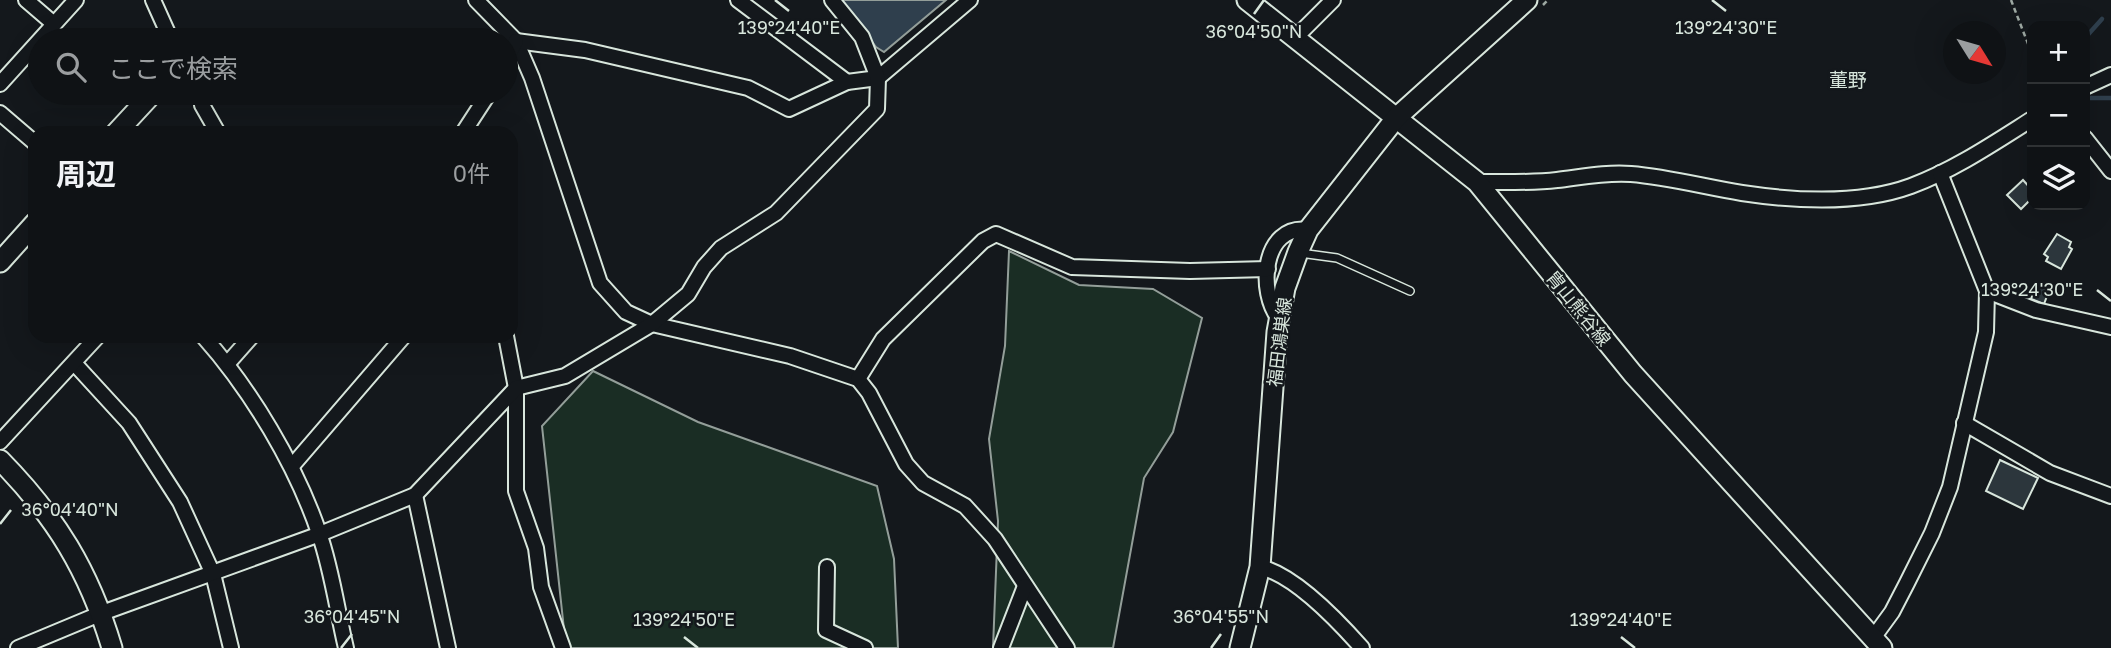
<!DOCTYPE html>
<html lang="ja">
<head>
<meta charset="utf-8">
<style>
  body { margin:0; font-family:"Golos Text","Noto Sans JP",sans-serif; background:#181b1e; color:#f1f3f6 }
  .controls { position:absolute; right:21px; top:21px; display:grid; overflow:hidden; border-radius:14px; box-shadow:0 7px 28px #0002 }
  .controls button { width:63px; height:63px; display:grid; place-items:center; padding:0; border:0; border-bottom:2px solid #2f3234; background:#0f1215; color:#f1f3f6; font:35px sans-serif }
  .compass { position:absolute; left:1943px; top:21px; width:63px; height:63px; border-radius:50%; background:#0f1215; box-shadow:0 7px 28px #0002; rotate:127deg }
  .list { margin:0; padding:0; list-style:none }
  h2 { display:flex; justify-content:space-between; align-items:center; height:91px; margin:0; padding:0 28px; font-size:30px }
  h2 small { font-size:23px; font-weight:400; color:#9b9ea0 }
  .icon { flex:none; width:38px; height:38px; fill:none; stroke:currentColor; stroke-width:2; stroke-linecap:round; stroke-linejoin:round }
  .map { position:relative; flex:none; width:2111px; height:648px; overflow:hidden }
  .search { position:absolute; background:#0f1215; box-shadow:0 7px 28px #0002; left:28px; top:28px; width:490px; height:77px; display:flex; align-items:center; gap:18px; box-sizing:border-box; padding:0 24px; border-radius:38px; color:#9b9ea0; font-size:26px }
  .panel { position:absolute; background:#0f1215; box-shadow:0 7px 28px #0002; left:28px; top:126px; width:490px; height:217px; border-radius:21px }
  .map>svg:first-child { display:block }
</style>
</head>
<body>
<div class="map">
<svg width="2111" height="648" viewBox="0 0 2111 648">
  <rect width="100%" height="100%" fill="#14181c"/>
  <g fill="#1a2d24" stroke="#939e99" stroke-width="2">
    <polygon points="1009,251 1079,285 1153,289 1202,318 1173,432 1144,478 1113,648 993,648 998,521 989,439 1005,346"/>
    <polygon points="593,371 698,422 877,486 894,559 898,648 566,648 542,426"/>
  </g>
  <polygon fill="#2f3f4d" stroke="#939e99" stroke-width="2" points="841,0 946,0 884,52 876,47"/>
  <g fill="none" stroke-linecap="round" stroke-linejoin="round">
    <g stroke="#2f3f4d" stroke-width="4.5">
      <polyline points="2085,38 2102,19"/>
      <polyline points="2085,93 2089,98 2111,98"/>
    </g>
  </g>
  <g fill="#2c363c" stroke="#d8e6dc" stroke-width="2">
    <polygon points="2023,180 2032,190 2032,198 2021,209 2007,195"/>
    <polygon points="2057,234 2071,242 2069,247 2072,249 2061,269 2046,261 2048,257 2044,254"/>
    <polygon points="2037,283 2050,288 2044,304 2031,299"/>
    <polygon points="2000,460 2038,478 2023,509 1986,491"/>
  </g>
  <g fill="none" stroke-linecap="round" stroke-linejoin="round">
    <g stroke="#d8e6dc" stroke-width="10">
      <polyline id="lane" points="1300,253 1337,258 1410,291"/>
    </g>
    <g stroke="#d8e6dc" stroke-width="18">
      <g id="street">
        <polyline points="26,0 54,24"/>
        <polyline points="153,0 171,40"/>
        <polyline points="476,0 516,41 532,78 600,283 626,312 652,324 790,356 858,379 869,393 906,464 923,483 965,506 995,539 1067,648"/>
        <polyline points="738,0 847,82"/>
        <polyline points="1295,38 1333,0"/>
        <polyline points="516,41 585,50 748,88 789,109 847,82 878,78 970,0"/>
        <polyline points="506,61 516,41"/>
        <polyline points="0,84 76,0"/>
        <polyline points="2085,87 2111,75"/>
        <polyline points="201,93 202,105 218,133"/>
        <polyline points="0,113 35,143"/>
        <polyline points="463,133 489,93"/>
        <polyline points="2085,138 2111,171"/>
        <path d="M 1477,182 C 1503,182 1531,183 1557,180 C 1582,177 1606,172 1631,174 C 1668,177 1705,187 1742,193 C 1795,201 1859,205 1911,186 C 1954,170 1994,143 2032,119"/>
        <polyline points="1987,291 2036,310 2111,327"/>
        <path d="M 1280,320 C 1257,293 1262,224 1308,230"/>
        <path d="M 203,336 C 251,390 296,465 319,533 C 332,570 337,610 346,648"/>
        <polyline points="506,336 516,388 516,491 536,548 541,587 563,648"/>
        <polyline points="74,363 129,423 180,502 213,574 231,648"/>
        <polyline points="228,363 252,336"/>
        <polyline points="858,379 883,339 983,241 996,234 1072,267 1190,271 1268,269"/>
        <polyline points="1964,423 2050,473 2111,496"/>
        <polyline points="0,442 98,336"/>
        <polyline points="292,466 404,336"/>
        <polyline points="415,495 448,648"/>
        <polyline points="827,567 826,630 865,648"/>
        <path d="M 1260,567 C 1295,575 1339,622 1362,648"/>
        <polyline points="1873,638 1892,612 1907,583 1932,533 1950,487 1986,332 1987,291 1940,173"/>
        <polyline points="18,648 102,613 320,534 415,495 516,388 565,376 652,324 688,294 704,267 721,248 776,213 877,109 878,78 862,37 832,0"/>
        <polyline points="1001,648 1025,586"/>
      </g>
    </g>
    <g stroke="#d8e6dc" stroke-width="23">
      <g id="secondary">
        <polyline points="1247,0 1477,182 1633,374 1882,648"/>
        <polyline points="116,133 153,93"/>
        <polyline points="0,262 35,223"/>
        <path d="M 0,460 C 56,517 89,571 112,648"/>
        <polyline points="1240,648 1260,567 1277,332 1285,288 1298,252 1308,230 1396,118 1527,0"/>
      </g>
    </g>
    <g stroke="#9da8a2" stroke-width="2.5" stroke-dasharray="5 3.5" stroke-linecap="butt">
      <polyline points="2011,0 2032,54"/>
      <polyline points="1543,5 1548,0"/>
    </g>
    <use href="#lane" stroke="#14181c" stroke-width="7"/>
    <use href="#street" stroke="#14181c" stroke-width="14"/>
    <use href="#secondary" stroke="#14181c" stroke-width="19"/>
  </g>
  <path fill="none" stroke="#d8e6dc" stroke-width="2.5" d="M 775,0 L 789,11M 1712,0 L 1726,11M 1254,14 L 1264,0M 2097,290 L 2111,301M 0,524 L 11,510M 684,637 L 698,648M 1621,637 L 1635,648M 341,648 L 352,634M 1211,648 L 1221,634"/>
  <g text-anchor="middle" dominant-baseline="central" stroke-width="5" stroke-linejoin="round" paint-order="stroke">
    <g font-size="18" fill="#d8e6dc" stroke="#14181c">
      <text transform="translate(1579 308) rotate(51)">胄山熊谷線</text>
      <text transform="translate(1279 342) rotate(-83)">福田鴻巣線</text>
    </g>
    <g font-size="19" fill="#d8e6dc" stroke="#14181c">
      <text x="1848" y="79">董野</text>
    </g>
  </g>
  <g font-size="18" text-anchor="middle" fill="#d8e6dc" stroke="#14181c" stroke-width="5" stroke-linejoin="round" paint-order="stroke">
    <text x="789" y="34">139°24'40"E</text>
    <text x="1726" y="34">139°24'30"E</text>
    <text x="1254" y="38">36°04'50"N</text>
    <text x="2032" y="296">139°24'30"E</text>
    <text x="70" y="516">36°04'40"N</text>
    <text x="352" y="623">36°04'45"N</text>
    <text x="1221" y="623">36°04'55"N</text>
    <text x="684" y="626">139°24'50"E</text>
    <text x="1621" y="626">139°24'40"E</text>
  </g>
</svg>
<div class="controls">
<button>+</button>
<button>−</button>
<button><svg class="icon" aria-label="layers" viewBox="0 0 24 24"><path d="M12 4l9 5-9 5-9-5zM3 14l9 5 9-5"/></svg></button>
</div>
<svg class="compass" viewBox="-18 -18 36 36"><path d="M0-13l5 13h-10z" fill="#e53935"/><path d="M0 13l5-13h-10z" fill="#9b9ea0"/></svg>
<div class="search"><svg class="icon" aria-label="search" viewBox="0 0 24 24"><circle cx="10" cy="10" r="6"/><path d="M15 15l6 6"/></svg>ここで検索</div>
<section class="panel">
<h2>周辺<small>0件</small></h2>
<ul class="list">
</ul>
</section>
</div>
</body>
</html>
